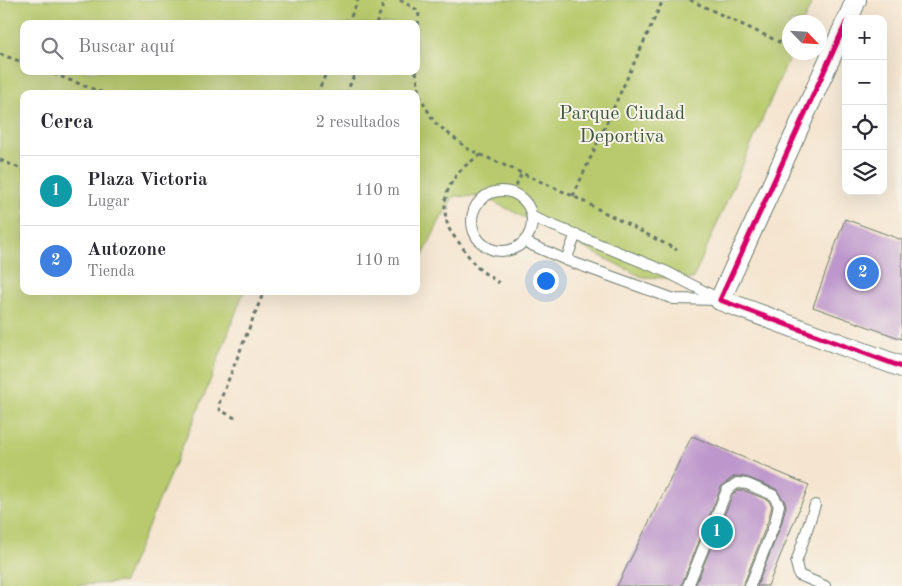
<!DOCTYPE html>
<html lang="es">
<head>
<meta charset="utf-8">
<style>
  body { margin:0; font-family:"Old Standard TT",serif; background:#f7f7f7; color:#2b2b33 }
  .controls { position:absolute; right:15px; top:15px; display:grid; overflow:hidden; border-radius:10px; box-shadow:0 5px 20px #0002 }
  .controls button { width:45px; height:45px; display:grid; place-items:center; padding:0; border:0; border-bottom:1px solid #e1e1e2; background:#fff; color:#2b2b33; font:25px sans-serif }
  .compass { position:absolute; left:782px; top:15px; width:45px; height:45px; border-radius:50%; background:#fff; box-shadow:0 5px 20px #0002; rotate:115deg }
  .you { position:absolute; left:545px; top:280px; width:18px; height:18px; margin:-12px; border:4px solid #fff; border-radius:50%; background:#1a73e8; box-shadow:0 0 0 8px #1a73e833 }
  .badge { display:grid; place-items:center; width:32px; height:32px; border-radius:50%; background:#b5179e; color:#fff; font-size:16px; font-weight:700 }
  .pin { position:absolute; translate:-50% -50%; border:2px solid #fff; box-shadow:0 1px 5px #0006 }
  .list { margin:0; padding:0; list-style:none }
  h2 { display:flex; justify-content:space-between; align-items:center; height:65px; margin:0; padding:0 20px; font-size:21px }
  h2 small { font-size:16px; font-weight:400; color:#7c7c81 }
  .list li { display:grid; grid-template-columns:32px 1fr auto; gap:15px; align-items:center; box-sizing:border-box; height:70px; padding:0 20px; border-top:1px solid #e1e1e2 }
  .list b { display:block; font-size:19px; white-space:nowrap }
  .list p { margin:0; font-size:16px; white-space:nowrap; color:#7c7c81 }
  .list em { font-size:16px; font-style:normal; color:#7c7c81 }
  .icon { flex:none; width:28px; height:28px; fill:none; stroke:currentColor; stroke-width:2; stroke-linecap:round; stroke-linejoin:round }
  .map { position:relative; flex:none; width:902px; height:586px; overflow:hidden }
  .search { position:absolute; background:#fff; box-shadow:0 5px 20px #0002; left:20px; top:20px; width:400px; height:55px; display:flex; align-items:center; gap:12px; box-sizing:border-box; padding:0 18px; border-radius:10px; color:#7c7c81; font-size:19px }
  .panel { position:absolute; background:#fff; box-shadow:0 5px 20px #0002; left:20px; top:90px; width:400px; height:205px; border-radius:10px }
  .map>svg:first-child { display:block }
</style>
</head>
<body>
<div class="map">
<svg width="902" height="586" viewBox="0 0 902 586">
  <rect width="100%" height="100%" fill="#f7f3e8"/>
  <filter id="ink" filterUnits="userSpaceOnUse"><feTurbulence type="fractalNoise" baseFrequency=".02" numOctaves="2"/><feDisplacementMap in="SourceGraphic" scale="10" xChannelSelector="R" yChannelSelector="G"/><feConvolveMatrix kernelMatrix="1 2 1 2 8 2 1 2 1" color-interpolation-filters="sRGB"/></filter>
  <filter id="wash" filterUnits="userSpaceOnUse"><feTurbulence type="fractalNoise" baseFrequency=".0096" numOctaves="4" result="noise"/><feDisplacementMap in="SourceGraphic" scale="20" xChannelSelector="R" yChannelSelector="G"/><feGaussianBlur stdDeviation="1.12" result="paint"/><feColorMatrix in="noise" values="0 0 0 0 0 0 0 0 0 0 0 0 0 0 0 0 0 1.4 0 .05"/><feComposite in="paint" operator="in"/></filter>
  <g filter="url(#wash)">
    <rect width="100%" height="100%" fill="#f5e5d0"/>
    <path fill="#b8ca6d" stroke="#6c8450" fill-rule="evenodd" d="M 0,0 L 813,0 L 803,22 L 790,22 L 791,53 L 693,279 L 642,277 L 484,197 L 454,196 L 439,222 L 416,270 L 416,94 L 24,94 L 24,291 L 244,291 L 205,394 L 124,582 L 69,586 L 0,586 ZM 24,24 L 416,24 L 416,71 L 24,71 Z"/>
    <g id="blocks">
      <g fill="#bd97cc">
        <polygon points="845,219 902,240 902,339 813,307"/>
        <polygon points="692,436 809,485 768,586 757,586 781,525 786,506 785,502 776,489 749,478 738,476 733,477 721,487 681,586 617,586"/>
        <polygon points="739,490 745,491 768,500 772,506 768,521 743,586 695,586 733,494"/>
      </g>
    </g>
  </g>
  <g filter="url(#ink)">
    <use href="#blocks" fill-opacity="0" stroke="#6a786b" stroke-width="1"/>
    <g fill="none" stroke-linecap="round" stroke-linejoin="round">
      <g stroke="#6a786b" stroke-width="12">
        <g id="service">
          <circle cx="502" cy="221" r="30"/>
          <polyline points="532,217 667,272 717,298"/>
          <polyline points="525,242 566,260 674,299 720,300"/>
          <polyline points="566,260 576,234"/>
          <polyline points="815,505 796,563 799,575 825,586"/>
          <polyline points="688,586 727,490 737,483 747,484 773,495 779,505 775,523 750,586"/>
        </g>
      </g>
      <g stroke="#6a786b" stroke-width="22">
        <g id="minor">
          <polyline points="848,19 856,0"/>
          <polyline points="846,23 720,300 902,367"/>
        </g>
      </g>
      <g stroke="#6a786b" stroke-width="3" stroke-dasharray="4 4" stroke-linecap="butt">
        <polyline points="400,0 419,11 416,62"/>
        <polyline points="690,0 790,47"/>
        <polyline points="348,24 358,0"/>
        <polyline points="376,24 385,0"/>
        <polyline points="802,52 811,57"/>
        <polyline points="0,54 24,63"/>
        <polyline points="46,71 106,94"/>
        <polyline points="416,71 420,96 434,122 468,149 573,196 677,250"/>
        <polyline points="317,94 327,71"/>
        <polyline points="346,94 356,71"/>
        <path d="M 481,155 C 454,170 438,194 448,226 C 450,232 456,239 461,245 C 466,252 471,261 477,267 C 484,273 492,278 499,283"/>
        <polyline points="0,160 24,170"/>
        <polyline points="513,193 522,172"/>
        <polyline points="573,196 663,0"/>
        <polyline points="235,418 220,410 218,406 264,291"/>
      </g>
      <use href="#service" stroke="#fff" stroke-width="10"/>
      <use href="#minor" stroke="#fff" stroke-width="20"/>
      <g stroke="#f7f3e8" stroke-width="8">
        <polyline id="cycleway" points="846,23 720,300 902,367"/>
      </g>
      <use href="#cycleway" stroke="#d6006c" stroke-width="5"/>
    </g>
  </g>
  <g text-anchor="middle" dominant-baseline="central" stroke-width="4" stroke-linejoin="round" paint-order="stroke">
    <g font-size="20" fill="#3e593f" stroke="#f7f3e8">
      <text x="622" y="114">Parque Ciudad<tspan x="622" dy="23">Deportiva</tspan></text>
    </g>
  </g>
</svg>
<div class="controls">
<button>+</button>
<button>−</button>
<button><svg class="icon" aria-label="locate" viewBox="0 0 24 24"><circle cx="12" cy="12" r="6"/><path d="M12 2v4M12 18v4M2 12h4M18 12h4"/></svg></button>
<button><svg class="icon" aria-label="layers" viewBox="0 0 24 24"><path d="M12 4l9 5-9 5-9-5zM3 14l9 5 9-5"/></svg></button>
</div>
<svg class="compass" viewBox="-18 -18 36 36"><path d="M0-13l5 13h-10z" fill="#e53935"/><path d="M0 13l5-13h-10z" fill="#7c7c81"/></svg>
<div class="you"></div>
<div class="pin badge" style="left:717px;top:532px;background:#0f9aa8">1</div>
<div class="pin badge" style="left:863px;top:273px;background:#3f7fe0">2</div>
<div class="search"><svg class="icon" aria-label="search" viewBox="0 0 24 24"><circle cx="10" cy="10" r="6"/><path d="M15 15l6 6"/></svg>Buscar aquí</div>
<section class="panel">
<h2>Cerca<small>2 resultados</small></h2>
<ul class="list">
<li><span class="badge" style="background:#0f9aa8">1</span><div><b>Plaza Victoria</b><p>Lugar</p></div><em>110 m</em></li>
<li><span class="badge" style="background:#3f7fe0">2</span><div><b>Autozone</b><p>Tienda</p></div><em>110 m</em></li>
</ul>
</section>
</div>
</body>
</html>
